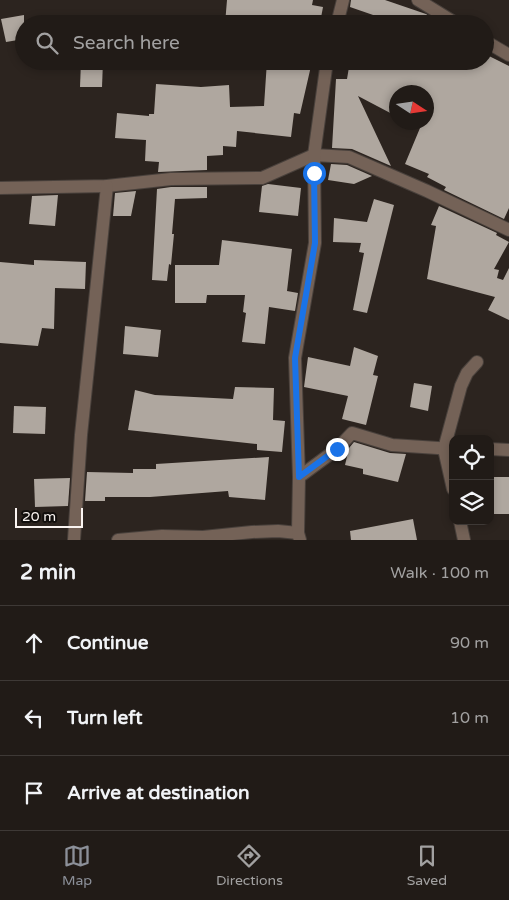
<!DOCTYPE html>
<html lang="en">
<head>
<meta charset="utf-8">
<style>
  body { margin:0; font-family:"Varela Round",sans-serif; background:#292420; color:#f1f3f6 }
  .controls { position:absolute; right:15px; bottom:15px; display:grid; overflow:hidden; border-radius:10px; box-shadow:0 2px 8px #0003 }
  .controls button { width:45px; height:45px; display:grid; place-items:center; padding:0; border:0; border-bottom:1px solid #3e3936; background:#211b17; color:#f1f3f6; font:25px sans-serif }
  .compass { position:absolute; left:389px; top:85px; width:45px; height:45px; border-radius:50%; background:#211b17; box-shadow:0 2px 8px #0003; rotate:102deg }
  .scale { position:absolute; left:15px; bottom:12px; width:68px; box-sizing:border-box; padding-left:5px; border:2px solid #faf4f1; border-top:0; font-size:14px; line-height:18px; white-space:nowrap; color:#faf4f1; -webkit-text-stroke:4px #110e0c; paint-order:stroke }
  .stop { position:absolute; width:15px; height:15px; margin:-11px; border:4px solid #1a73e8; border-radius:50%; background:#fff }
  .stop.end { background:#1a73e8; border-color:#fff; box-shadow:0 1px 5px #0008 }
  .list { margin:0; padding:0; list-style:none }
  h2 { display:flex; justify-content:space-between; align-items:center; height:65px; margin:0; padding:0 20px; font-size:21px }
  h2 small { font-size:16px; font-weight:400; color:#a2a1a1 }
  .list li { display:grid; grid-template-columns:32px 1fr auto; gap:15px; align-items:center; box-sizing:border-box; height:75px; padding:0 20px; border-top:1px solid #3e3936 }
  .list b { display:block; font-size:19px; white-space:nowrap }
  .list em { font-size:16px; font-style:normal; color:#a2a1a1 }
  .icon { flex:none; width:28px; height:28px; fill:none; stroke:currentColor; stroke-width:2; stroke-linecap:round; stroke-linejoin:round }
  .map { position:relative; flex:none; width:509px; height:540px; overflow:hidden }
  .search { position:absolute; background:#211b17; box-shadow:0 2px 8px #0003; left:15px; right:15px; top:15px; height:55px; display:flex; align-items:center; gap:12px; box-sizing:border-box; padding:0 18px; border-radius:28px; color:#a2a1a1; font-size:19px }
  .sheet { height:290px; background:#211b17 }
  nav { display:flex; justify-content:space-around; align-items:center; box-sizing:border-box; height:70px; border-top:1px solid #3e3936; background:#211b17; font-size:14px; color:#a2a1a1 }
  nav a { display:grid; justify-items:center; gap:2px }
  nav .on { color:#8c9099 }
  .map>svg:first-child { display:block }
</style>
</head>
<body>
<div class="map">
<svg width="509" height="540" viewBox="0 0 509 540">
  <rect width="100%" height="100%" fill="#2c241f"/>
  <g fill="#afa79f">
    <polygon points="227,0 313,0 312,5 323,7 320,23 261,21 261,24 225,24"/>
    <polygon points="351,0 385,0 426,14 441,24 399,24 350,7"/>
    <polygon points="24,15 24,39 6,42 1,19"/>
    <polygon points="485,54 509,66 509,208 504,219 444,190 446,187 427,177 429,174 405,164 420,128 409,122 426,122 426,92 396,92 396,116 358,96 391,166 352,149 332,148 336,79 347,79 350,61 485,61"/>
    <polygon points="81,61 103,61 102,87 80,87"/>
    <polygon points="267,61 290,61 311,66 300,114 294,113 291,137 237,131 236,147 223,146 223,155 207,156 207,170 158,172 159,162 145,161 146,140 115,138 117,113 149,116 149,114 154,114 156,84 201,87 229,85 230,107 264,106"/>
    <polygon points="331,164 347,165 372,176 354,184 328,180"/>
    <polygon points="268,184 301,188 298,216 259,212 262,186"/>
    <polygon points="171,187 207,187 207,198 175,199 172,234 174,234 171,265 169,264 167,281 152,280 157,189"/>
    <polygon points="136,191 131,216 113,216 115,193"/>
    <polygon points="58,195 55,226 29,224 32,196"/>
    <polygon points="374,199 394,205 367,313 353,310 364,253 359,252 361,243 333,242 334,218 367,222"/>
    <polygon points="439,206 497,233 496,235 509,242 494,269 499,270 497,278 503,280 509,268 509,320 488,310 495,297 427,279 436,226 431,225"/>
    <polygon points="222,240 292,249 287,291 298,293 295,311 269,307 265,344 242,342 246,313 243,312 245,295 207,295 206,303 175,303 175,265 219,265"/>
    <polygon points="34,260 86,262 85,289 55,288 54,329 42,328 38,346 0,343 0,262 34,265"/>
    <polygon points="125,326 161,330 158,357 123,354"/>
    <polygon points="354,347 378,356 373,375 378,376 366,425 342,419 348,396 304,387 308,357 350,366"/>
    <polygon points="414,383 432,386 428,411 410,407"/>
    <polygon points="235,387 274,388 273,420 285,421 282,452 257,450 257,444 128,430 135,390 155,395 233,399"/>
    <polygon points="14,406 46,407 45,434 13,433"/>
    <polygon points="354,442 390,453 406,454 398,482 363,474 363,469 345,465 349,448"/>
    <polygon points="269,457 265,500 229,497 228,491 150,497 105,497 105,501 85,501 87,472 133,473 133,469 156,469 156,464"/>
    <polygon points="491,477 509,477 509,514 492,514"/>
    <polygon points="70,478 68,506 35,507 34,479"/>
    <polygon points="413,519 417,540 351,540 350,531"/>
  </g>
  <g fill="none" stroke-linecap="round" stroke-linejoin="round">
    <g stroke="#49413c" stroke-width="14">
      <g id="street">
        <polyline points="418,0 457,24"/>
        <polyline points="337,24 343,0"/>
        <polyline points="485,41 509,55"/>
        <polyline points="0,188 107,186 171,179 262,178 314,155 349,157 427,191 509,230"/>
        <polyline points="490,449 509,450"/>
        <polyline points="299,477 337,449 352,433 392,445 453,449"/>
        <polyline points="453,489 444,449 461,386 467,373 477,362"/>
        <polyline points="460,521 464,540"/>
        <polyline points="74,540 81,435 107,186"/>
        <polyline points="118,540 162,536 203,537 252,532 278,531 298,533"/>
        <polyline points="300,540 298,533 299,477 295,358 315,243 314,155 327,61"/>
      </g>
    </g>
    <use href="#street" stroke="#746257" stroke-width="12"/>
  </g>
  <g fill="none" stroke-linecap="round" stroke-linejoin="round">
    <polyline stroke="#1a73e8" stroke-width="6" points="314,173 315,243 295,358 299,477 337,449"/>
  </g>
</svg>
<div class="controls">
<button><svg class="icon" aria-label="locate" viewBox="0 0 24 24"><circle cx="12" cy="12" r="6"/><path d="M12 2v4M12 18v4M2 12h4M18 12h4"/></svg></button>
<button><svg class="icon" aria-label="layers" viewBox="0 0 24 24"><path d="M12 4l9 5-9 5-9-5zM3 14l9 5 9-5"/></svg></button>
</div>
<svg class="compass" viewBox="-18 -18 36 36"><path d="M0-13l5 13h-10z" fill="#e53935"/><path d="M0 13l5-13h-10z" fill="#a2a1a1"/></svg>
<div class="scale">20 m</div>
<div class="stop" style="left:314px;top:173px"></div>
<div class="stop end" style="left:337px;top:449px"></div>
<div class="search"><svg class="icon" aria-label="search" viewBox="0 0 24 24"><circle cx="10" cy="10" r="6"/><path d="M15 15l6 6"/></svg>Search here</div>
</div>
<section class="sheet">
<h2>2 min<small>Walk · 100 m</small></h2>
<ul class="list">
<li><svg class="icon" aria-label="ahead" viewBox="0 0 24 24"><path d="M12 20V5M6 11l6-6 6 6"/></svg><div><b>Continue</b></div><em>90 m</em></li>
<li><svg class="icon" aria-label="left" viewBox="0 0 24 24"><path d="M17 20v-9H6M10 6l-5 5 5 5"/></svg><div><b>Turn left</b></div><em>10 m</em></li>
<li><svg class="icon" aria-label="arrive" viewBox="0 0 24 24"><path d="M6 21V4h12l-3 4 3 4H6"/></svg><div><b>Arrive at destination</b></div></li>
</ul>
</section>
<nav>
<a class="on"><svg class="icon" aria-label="map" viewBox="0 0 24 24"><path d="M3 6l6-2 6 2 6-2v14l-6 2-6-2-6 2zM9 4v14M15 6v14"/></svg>Map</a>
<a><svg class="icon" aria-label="directions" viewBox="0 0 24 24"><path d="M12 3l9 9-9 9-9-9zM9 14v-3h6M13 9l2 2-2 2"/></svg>Directions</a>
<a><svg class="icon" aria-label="saved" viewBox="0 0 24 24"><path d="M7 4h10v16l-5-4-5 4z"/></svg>Saved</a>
</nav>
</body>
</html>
